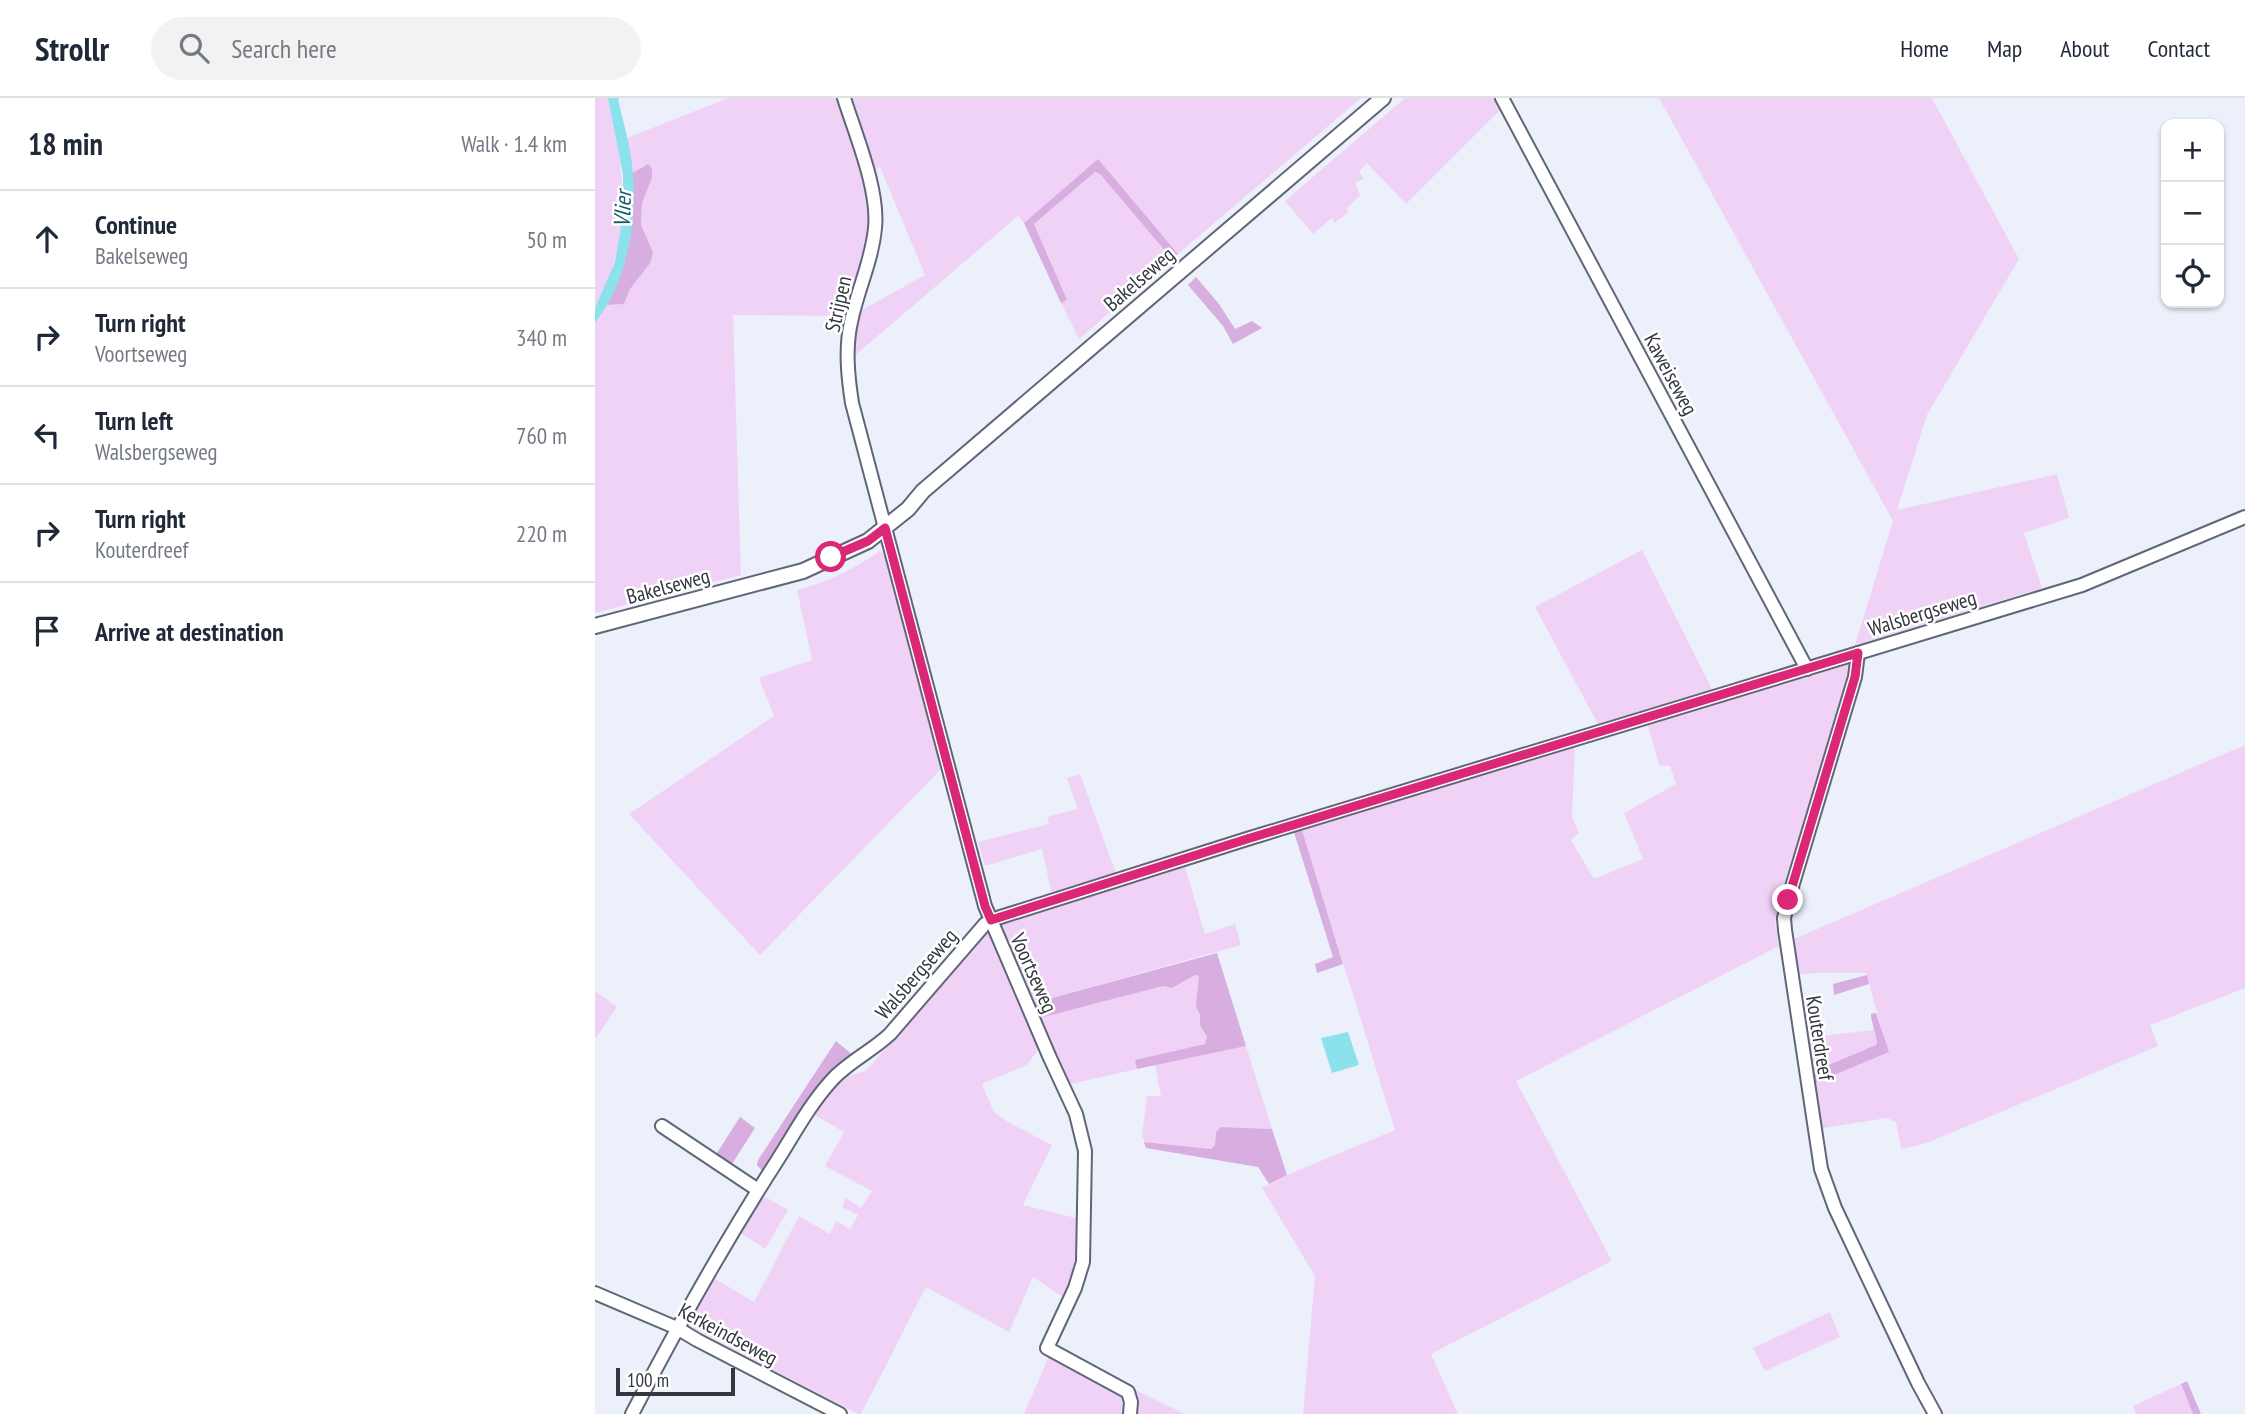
<!DOCTYPE html>
<html lang="en">
<head>
<meta charset="utf-8">
<style>
  body { margin:0; font-family:"PT Sans Narrow",sans-serif; background:#f2f2f3; color:#1f2937 }
  .controls { position:absolute; right:21px; top:21px; display:grid; overflow:hidden; border-radius:14px; box-shadow:0 2px 5px #0004 }
  .controls button { width:63px; height:63px; display:grid; place-items:center; padding:0; border:0; border-bottom:2px solid #e0e1e3; background:#fff; color:#1f2937; font:35px sans-serif }
  .scale { position:absolute; left:21px; bottom:18px; width:119px; box-sizing:border-box; padding-left:7px; border:4px solid #33373e; border-top:0; font-size:19px; line-height:24px; white-space:nowrap; color:#33373e; -webkit-text-stroke:5px #fff; paint-order:stroke }
  .stop { position:absolute; width:21px; height:21px; margin:-16px; border:5px solid #db2777; border-radius:50%; background:#fff }
  .stop.end { background:#db2777; border-color:#fff; box-shadow:0 2px 7px #0008 }
  .list { margin:0; padding:0; list-style:none }
  h2 { display:flex; justify-content:space-between; align-items:center; height:91px; margin:0; padding:0 28px; font-size:30px }
  h2 small { font-size:23px; font-weight:400; color:#747a83 }
  .list li { display:grid; grid-template-columns:46px 1fr auto; gap:21px; align-items:center; box-sizing:border-box; height:98px; padding:0 28px; border-top:2px solid #e0e1e3 }
  .list b { display:block; font-size:26px; white-space:nowrap }
  .list p { margin:0; font-size:23px; white-space:nowrap; color:#747a83 }
  .list em { font-size:23px; font-style:normal; color:#747a83 }
  .icon { flex:none; width:38px; height:38px; fill:none; stroke:currentColor; stroke-width:2; stroke-linecap:round; stroke-linejoin:round }
  .map { position:relative; flex:none; width:1650px; height:1316px; overflow:hidden }
  header { display:flex; align-items:center; gap:42px; box-sizing:border-box; height:98px; padding:0 35px; background:#fff; border-bottom:2px solid #e0e1e3 }
  header strong { font-size:33px }
  nav { display:flex; gap:38px; margin-inline-start:auto; font-size:24px }
  .search { width:490px; height:63px; background:#f2f2f3; display:flex; align-items:center; gap:18px; box-sizing:border-box; padding:0 24px; border-radius:38px; color:#747a83; font-size:26px }
  main { display:flex }
  aside { flex:1; background:#fff }
  .map>svg:first-child { display:block }
</style>
</head>
<body>
<header>
<strong>Strollr</strong>
<div class="search"><svg class="icon" aria-label="search" viewBox="0 0 24 24"><circle cx="10" cy="10" r="6"/><path d="M15 15l6 6"/></svg>Search here</div>
<nav><a>Home</a><a>Map</a><a>About</a><a>Contact</a></nav>
</header>
<main>
<aside>
<h2>18 min<small>Walk · 1.4 km</small></h2>
<ul class="list">
<li><svg class="icon" aria-label="ahead" viewBox="0 0 24 24"><path d="M12 20V5M6 11l6-6 6 6"/></svg><div><b>Continue</b><p>Bakelseweg</p></div><em>50 m</em></li>
<li><svg class="icon" aria-label="right" viewBox="0 0 24 24"><path d="M7 20v-9h11M14 6l5 5-5 5"/></svg><div><b>Turn right</b><p>Voortseweg</p></div><em>340 m</em></li>
<li><svg class="icon" aria-label="left" viewBox="0 0 24 24"><path d="M17 20v-9H6M10 6l-5 5 5 5"/></svg><div><b>Turn left</b><p>Walsbergseweg</p></div><em>760 m</em></li>
<li><svg class="icon" aria-label="right" viewBox="0 0 24 24"><path d="M7 20v-9h11M14 6l5 5-5 5"/></svg><div><b>Turn right</b><p>Kouterdreef</p></div><em>220 m</em></li>
<li><svg class="icon" aria-label="arrive" viewBox="0 0 24 24"><path d="M6 21V4h12l-3 4 3 4H6"/></svg><div><b>Arrive at destination</b></div></li>
</ul>
</aside>
<div class="map">
<svg width="1650" height="1316" viewBox="0 0 1650 1316">
  <rect width="100%" height="100%" fill="#ebf0fb"/>
  <g fill="#f1d2f7">
    <path d="M 0,0 L 13,0 C 30,80 40,134 0,210 Z"/>
    <polygon points="133,0 244,0 274,97 277,132 254,218 138,217 146,477 0,515 0,225 12,207 29,206 35,191 56,164 58,154 46,127 47,105 57,80 48,68 37,75 32,40"/>
    <polygon points="255,0 766,0 583,156 503,62 429,125 423,118 258,259 260,225 265,213 330,177 285,69 278,73"/>
    <polygon points="810,0 899,0 905,12 811,106 772,65 764,74 769,81 760,85 765,97 752,110 753,115 739,125 737,120 718,136 690,103"/>
    <polygon points="1064,0 1337,0 1424,161 1332,317 1302,412 1462,376 1474,420 1429,435 1447,490 1260,547 1298,423"/>
    <polygon points="500,74 505,76 577,161 484,241 466,205 471,202 439,126"/>
    <polygon points="1047,452 1117,591 1003,626 940,509"/>
    <path d="M 285,453 L 291,460 L 303,497 L 348,669 L 165,857 L 34,716 L 179,618 L 164,580 L 217,562 L 202,492 C 233,484 259,471 285,453 Z"/>
    <polygon points="1258,563 1238,633 1183,803 1180,824 1184,848 921,983 1017,1163 836,1256 863,1316 708,1316 720,1178 667,1090 692,1077 800,1032 707,732 980,648 977,719 984,735 976,742 999,781 1048,761 1029,715 1081,686 1075,668 1064,667 1052,625"/>
    <polygon points="1650,647 1650,890 1555,927 1563,948 1332,1045 1306,1051 1301,1024 1292,1020 1222,1031 1215,987 1293,954 1271,875 1219,875 1199,877 1194,843"/>
    <polygon points="485,676 522,778 457,797 447,751 390,768 383,744 454,726 452,719 483,711 472,680"/>
    <polygon points="590,769 610,836 640,826 646,847 435,906 413,854 405,826"/>
    <polygon points="392,830 445,949 432,967 387,986 399,1014 413,1024 457,1047 428,1107 485,1121 481,1170 468,1199 438,1179 414,1234 331,1189 266,1316 263,1316 91,1226 117,1179 159,1204 204,1118 235,1136 241,1123 255,1131 263,1117 247,1109 251,1100 266,1110 277,1093 230,1068 249,1034 218,1016 235,993 249,979 271,973"/>
    <path d="M 600,877 L 604,878 C 605,897 600,924 612,939 L 610,946 L 541,962 L 542,971 L 471,987 L 441,921 L 568,888 L 577,890 Z"/>
    <path d="M 0,893 L 22,909 C 14,919 9,931 0,940 Z"/>
    <polygon points="1279,932 1282,945 1281,947 1214,975 1208,940"/>
    <polygon points="651,948 677,1031 627,1029 621,1034 620,1047 616,1051 549,1044 549,1041 547,1038 552,998 566,998 560,967"/>
    <polygon points="167,1097 193,1112 170,1151 143,1133"/>
    <polygon points="1235,1214 1245,1239 1170,1273 1158,1250"/>
    <polygon points="454,1258 524,1292 529,1299 529,1316 429,1316"/>
    <polygon points="1586,1286 1598,1316 1541,1316 1538,1308"/>
    <polygon points="530,1287 590,1316 538,1316"/>
  </g>
  <g fill="#d8ade0">
    <polygon points="503,61 583,156 577,161 505,76 500,74 439,126 472,202 466,205 429,125"/>
    <path d="M 53,66 L 57,71 L 57,80 L 47,105 L 46,127 L 58,154 L 56,164 L 35,191 L 29,206 L 12,207 C 34,167 41,120 37,75 Z"/>
    <polygon points="601,179 624,206 640,231 657,223 667,230 638,246 628,228 593,187"/>
    <polygon points="707,732 748,866 722,875 720,866 738,859 699,734"/>
    <polygon points="622,855 651,948 542,971 540,962 610,946 612,939 605,927 605,917 601,908 604,878 600,877 577,890 568,888 441,921 435,906"/>
    <polygon points="1272,877 1274,886 1239,897 1238,886"/>
    <polygon points="1281,915 1294,954 1215,987 1214,975 1281,947 1282,944 1276,919 1276,916"/>
    <polygon points="241,943 260,959 168,1074 162,1067 163,1062"/>
    <polygon points="145,1019 160,1030 135,1069 120,1058"/>
    <polygon points="626,1029 677,1031 692,1077 674,1086 663,1069 551,1050 549,1044 616,1051 620,1047 621,1034"/>
    <polygon points="1592,1283 1606,1316 1598,1316 1586,1286"/>
  </g>
  <g fill="#8be2ed">
    <path d="M 13,0 L 23,0 C 26,18 32,35 35,53 C 45,110 36,178 0,225 L 0,210 L 20,164 L 28,117 L 28,77 Z"/>
    <polygon points="753,934 764,967 737,975 726,940"/>
  </g>
  <g fill="none" stroke-linecap="round" stroke-linejoin="round">
    <g stroke="#5f6777" stroke-width="16">
      <g id="minor">
        <path d="M 249,0 C 261,38 284,92 280,130 C 277,163 262,193 256,224 C 250,251 253,279 257,305 L 390,808 L 455,960 L 481,1016 L 490,1053 L 488,1164 L 480,1190 L 452,1250 L 533,1294 L 536,1304 L 535,1316"/>
        <polyline points="907,0 1212,571"/>
        <polyline points="1263,555 1260,579 1193,802 1189,820 1190,832 1226,1071 1240,1110 1323,1285 1340,1316"/>
        <polyline points="67,1028 163,1092"/>
        <polyline points="0,1195 82,1230 102,1242 245,1316"/>
        <path d="M 37,1316 C 81,1231 128,1147 180,1066 C 198,1038 214,1007 237,982 C 252,965 277,953 295,936 L 390,826 L 396,822 L 652,741 L 1487,487 L 1650,419"/>
      </g>
    </g>
    <g stroke="#5f6777" stroke-width="18">
      <polyline id="major" points="0,528 208,473 273,443 313,411 328,393 788,0"/>
    </g>
    <use href="#minor" stroke="#fff" stroke-width="12"/>
    <use href="#major" stroke="#fff" stroke-width="14"/>
  </g>
  <g fill="none" stroke-linecap="round" stroke-linejoin="round">
    <polyline stroke="#db2777" stroke-width="9" points="236,459 273,443 290,430 390,808 396,822 652,741 1263,555 1260,579 1193,802"/>
  </g>
  <g text-anchor="middle" dominant-baseline="central" stroke-width="5" stroke-linejoin="round" paint-order="stroke">
    <g font-size="21" fill="#33373e" stroke="#fff">
      <text transform="translate(544 181) rotate(-41)">Bakelseweg</text>
      <text transform="translate(243 206) rotate(-77)">Strijpen</text>
      <text transform="translate(1076 276) rotate(62)">Kaweiseweg</text>
      <text transform="translate(73 488) rotate(-15)">Bakelseweg</text>
      <text transform="translate(1327 515) rotate(-17)">Walsbergseweg</text>
      <text transform="translate(439 875) rotate(66)">Voortseweg</text>
      <text transform="translate(321 876) rotate(-49)">Walsbergseweg</text>
      <text transform="translate(1225 940) rotate(81)">Kouterdreef</text>
      <text transform="translate(133 1236) rotate(28)">Kerkeindseweg</text>
    </g>
    <g font-size="23" font-style="italic" fill="#155e66" stroke="#fff">
      <text transform="translate(27 111) rotate(-88)">Vlier</text>
    </g>
  </g>
</svg>
<div class="controls">
<button>+</button>
<button>−</button>
<button><svg class="icon" aria-label="locate" viewBox="0 0 24 24"><circle cx="12" cy="12" r="6"/><path d="M12 2v4M12 18v4M2 12h4M18 12h4"/></svg></button>
</div>
<div class="scale">100 m</div>
<div class="stop" style="left:236px;top:459px"></div>
<div class="stop end" style="left:1193px;top:802px"></div>
</div>
</main>
</body>
</html>
